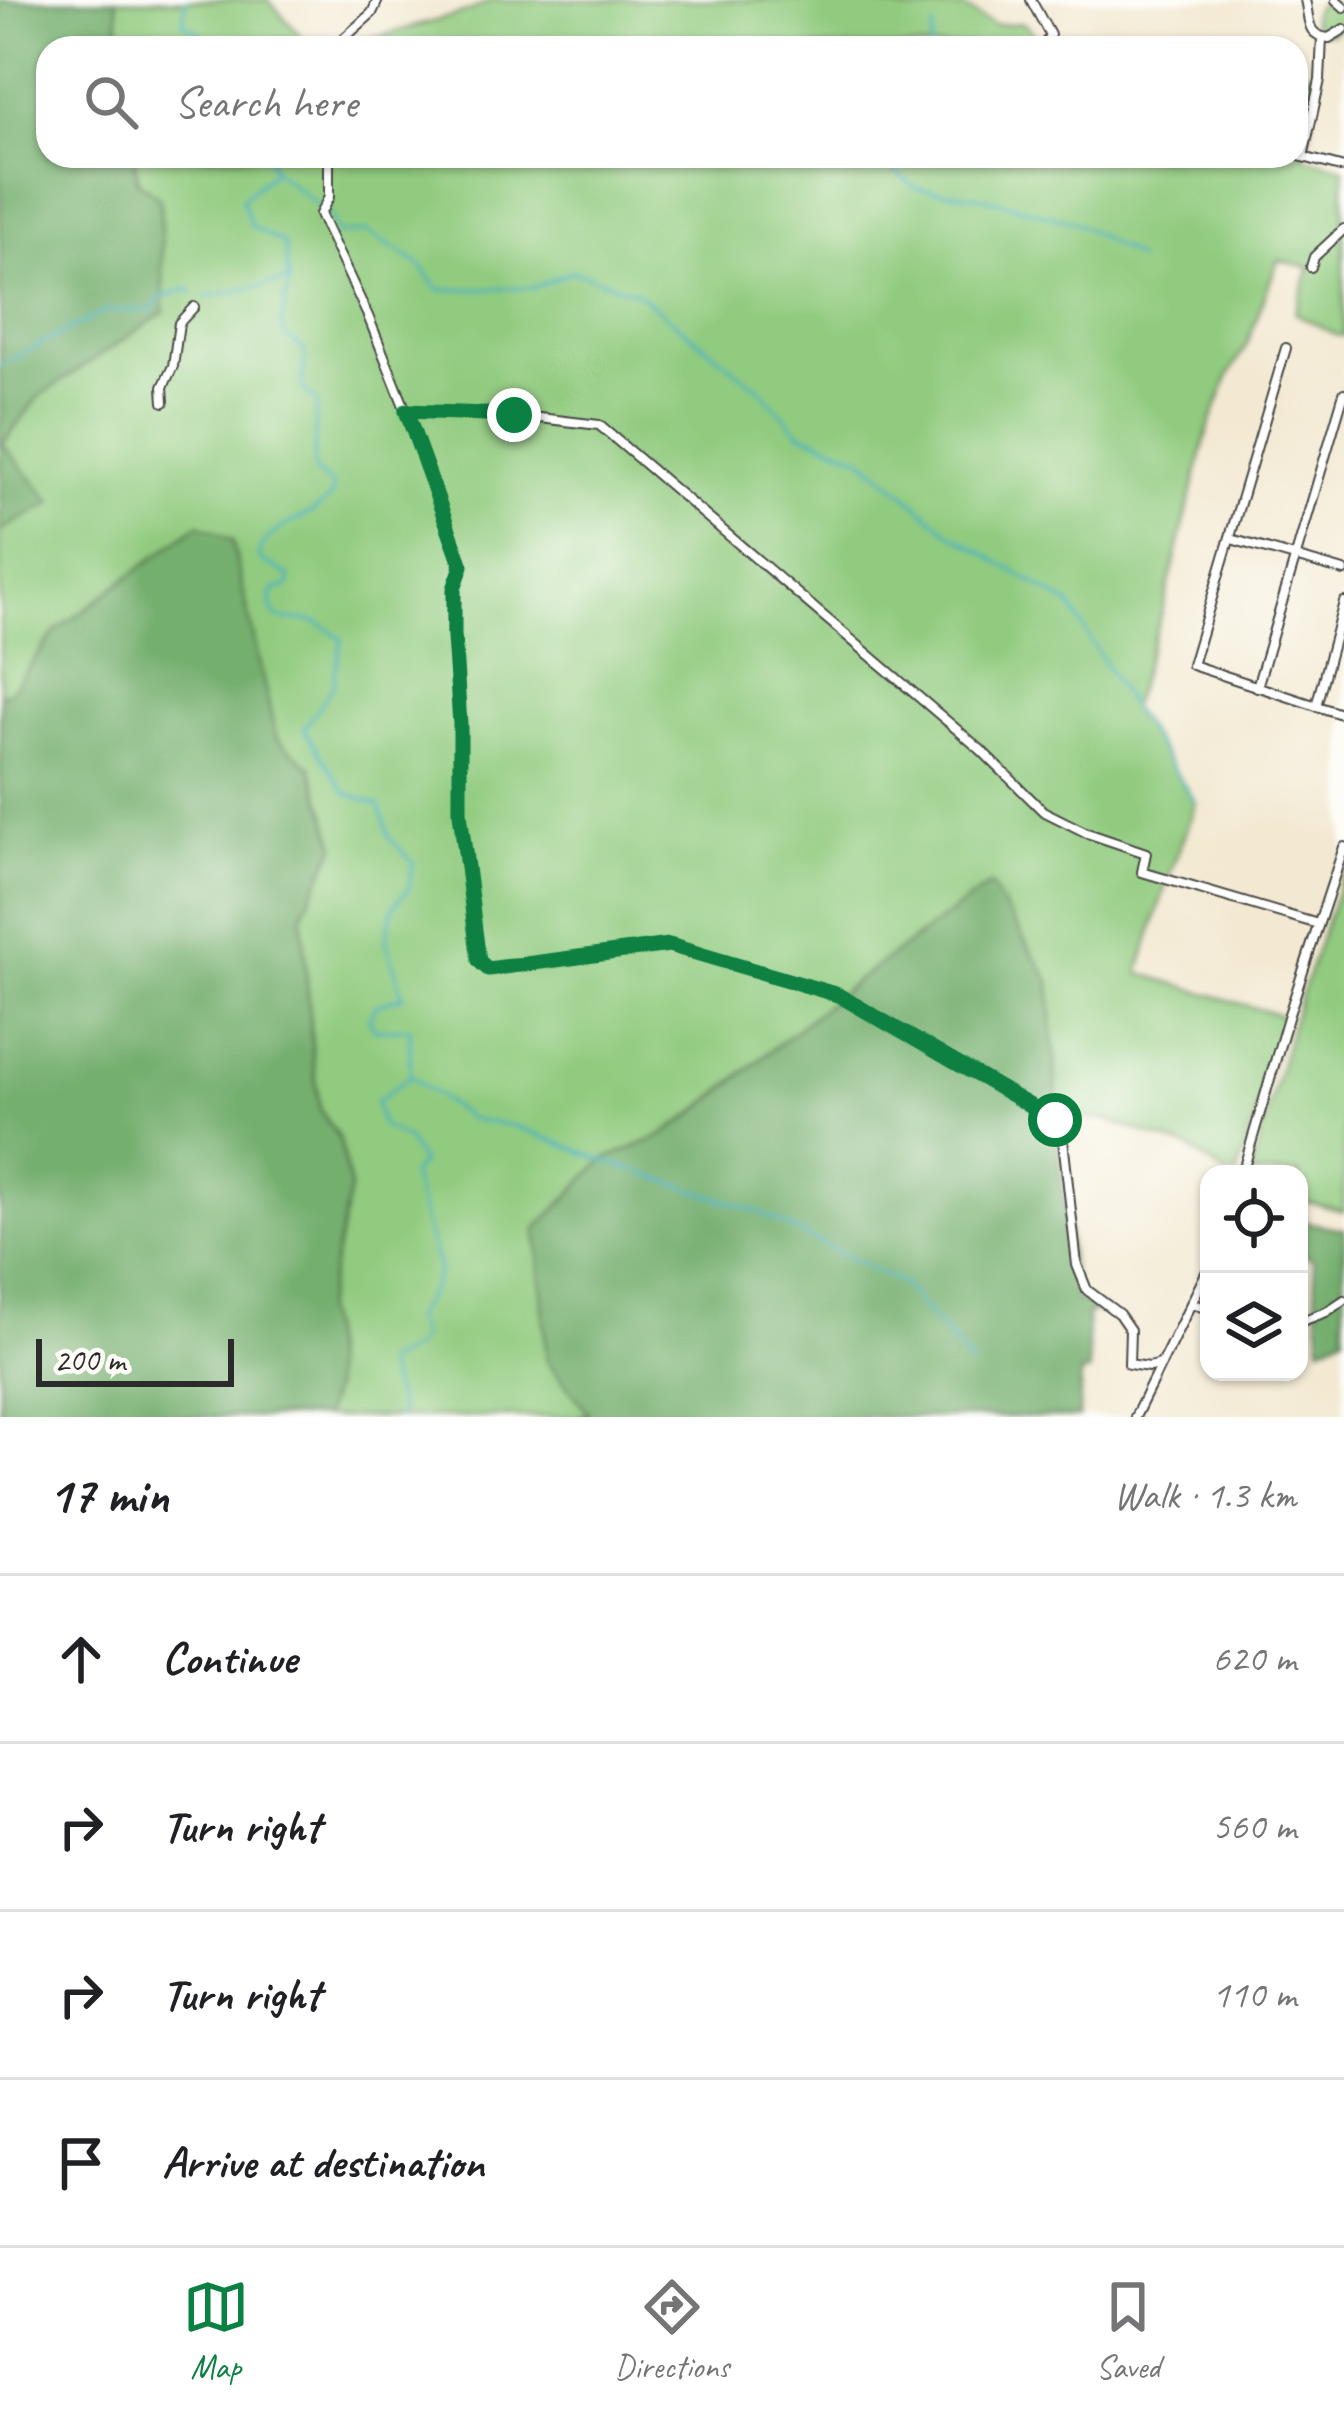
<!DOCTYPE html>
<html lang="en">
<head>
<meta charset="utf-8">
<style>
  body { margin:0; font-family:Caveat,sans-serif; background:#f6f6f6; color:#202124 }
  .controls { position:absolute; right:36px; bottom:36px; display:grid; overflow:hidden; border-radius:24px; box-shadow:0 3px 9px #0004 }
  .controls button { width:108px; height:108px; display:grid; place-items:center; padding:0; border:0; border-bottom:3px solid #e0e0e0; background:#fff; color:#202124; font:60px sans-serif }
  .scale { position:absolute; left:36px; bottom:30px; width:198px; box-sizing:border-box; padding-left:12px; border:6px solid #2b2b2b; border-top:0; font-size:33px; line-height:42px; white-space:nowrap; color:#2b2b2b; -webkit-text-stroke:9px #fdfcf7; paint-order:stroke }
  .stop { position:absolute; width:36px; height:36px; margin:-27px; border:9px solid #0b8043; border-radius:50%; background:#fff }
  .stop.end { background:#0b8043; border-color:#fff; box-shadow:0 3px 12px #0008 }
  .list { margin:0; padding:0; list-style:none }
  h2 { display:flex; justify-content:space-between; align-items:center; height:156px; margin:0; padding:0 48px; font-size:51px }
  h2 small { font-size:39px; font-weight:400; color:#757577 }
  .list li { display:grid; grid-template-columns:78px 1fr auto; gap:36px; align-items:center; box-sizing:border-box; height:168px; padding:0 48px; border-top:3px solid #e0e0e0 }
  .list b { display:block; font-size:45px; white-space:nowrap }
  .list em { font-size:39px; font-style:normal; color:#757577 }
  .icon { flex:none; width:66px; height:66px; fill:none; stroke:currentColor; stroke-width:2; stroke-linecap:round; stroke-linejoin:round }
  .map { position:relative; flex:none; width:1344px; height:1417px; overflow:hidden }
  .search { position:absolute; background:#fff; box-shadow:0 3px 9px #0004; left:36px; right:36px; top:36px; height:132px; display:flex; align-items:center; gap:30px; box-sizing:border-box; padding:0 42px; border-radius:36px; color:#757577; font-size:45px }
  .sheet { height:828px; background:#fff }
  nav { display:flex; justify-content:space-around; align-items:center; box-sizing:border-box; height:168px; border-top:3px solid #e0e0e0; background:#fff; font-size:33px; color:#757577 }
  nav a { display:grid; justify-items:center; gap:6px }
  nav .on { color:#0b8043 }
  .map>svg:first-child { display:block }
</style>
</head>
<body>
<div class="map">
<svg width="1344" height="1417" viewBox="0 0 1344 1417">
  <rect width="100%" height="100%" fill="#fdfcf7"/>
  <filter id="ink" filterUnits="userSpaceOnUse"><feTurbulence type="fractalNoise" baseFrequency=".00833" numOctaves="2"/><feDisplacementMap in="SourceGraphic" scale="24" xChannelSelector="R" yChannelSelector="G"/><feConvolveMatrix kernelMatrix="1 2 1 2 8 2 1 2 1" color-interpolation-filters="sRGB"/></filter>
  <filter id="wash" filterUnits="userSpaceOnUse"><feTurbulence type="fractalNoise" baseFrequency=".004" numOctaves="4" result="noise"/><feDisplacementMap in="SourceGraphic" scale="48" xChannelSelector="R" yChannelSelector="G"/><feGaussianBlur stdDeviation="2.7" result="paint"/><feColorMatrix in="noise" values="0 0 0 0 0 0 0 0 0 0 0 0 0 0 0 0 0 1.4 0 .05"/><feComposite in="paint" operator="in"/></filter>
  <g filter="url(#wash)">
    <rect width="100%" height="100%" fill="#f3e9d2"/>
    <g fill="#91cb7f" stroke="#5e7b55" stroke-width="3">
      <polygon points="116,0 268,0 312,48 121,48"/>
      <polygon points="492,0 854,0 909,11 964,8 995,25 1023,23 1041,40 1052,35 1091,48 338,48 467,12"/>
      <circle cx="1327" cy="18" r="15"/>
      <polygon points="1315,71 1320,80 1303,156 1344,168 1344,336 1336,335 1295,313 1310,267 1278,260 1247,344 1229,375 1207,432 1162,612 1131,707 1196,803 1166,884 1139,973 1285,1017 1237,1174 1225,1174 1191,1149 1104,1119 1094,1120 1057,1110 1055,1052 990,885 852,984 694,1113 660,1137 603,1160 537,1229 589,1413 577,1417 323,1417 332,1388 328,1330 323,1311 350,1189 340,1141 320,1109 313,1061 302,914 336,846 311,768 276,738 232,541 56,631 10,692 0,695 0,531 51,502 2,445 38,397 164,312 134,156 1296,156 1296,73"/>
      <polygon points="1344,870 1344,1211 1299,1200 1299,1174 1251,1174 1293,1018"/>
    </g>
    <g fill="#74af6e" stroke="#506d4c" stroke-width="3">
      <polygon points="0,0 116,0 121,48 48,48 48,156 134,156 137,181 160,198 164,312 38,397 2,444 52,502 0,531"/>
      <polygon points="199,524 232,541 276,738 311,767 336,846 302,914 313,1061 320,1109 340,1141 350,1189 323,1311 328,1330 332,1389 323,1417 0,1417 0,695 10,692 56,631"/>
      <polygon points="990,885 1050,981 1057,1110 1035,1108 1057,1130 1075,1299 1102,1309 1087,1314 1089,1372 1081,1373 1079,1417 577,1417 588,1412 547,1361 537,1229 603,1160 660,1137 694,1114 852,984"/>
      <polygon points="1299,1221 1344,1229 1344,1335 1321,1347 1313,1259 1299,1253"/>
    </g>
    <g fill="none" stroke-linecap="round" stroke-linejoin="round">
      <g stroke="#43b1be" stroke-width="3">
        <polyline points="186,0 183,23 200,32 202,48"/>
        <polyline points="931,48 934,27"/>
        <path d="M 267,156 L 274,171 L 242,199 L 251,226 L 284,244 L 289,281 L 281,325 L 284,335 L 304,349 C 308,371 292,389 317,401 C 317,414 311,465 315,471 C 319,476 326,479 331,483 L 333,493 C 316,521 270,520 258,555 L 262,561 L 289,576 L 290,584 L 285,588 L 277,588 L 272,592 C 267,629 289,616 314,622 C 324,625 333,633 342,639 L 333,686 L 304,729 L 346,793 L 379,805 L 390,839 L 413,862 L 409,888 L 393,907 L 386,940 L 403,996 L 376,1005 L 369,1019 L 374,1030 L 410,1028 L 410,1076 L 376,1102 L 382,1126 L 406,1138 L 421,1162 L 411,1175 L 439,1269 L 432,1289 L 414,1317 L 421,1337 L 414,1348 L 385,1363 L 400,1410 L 397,1417"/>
        <polyline points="874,156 916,188 978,196 1074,222 1138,259"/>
        <polyline points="276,172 331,216 337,234 368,232 420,265 439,290 533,288 573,271 636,292 759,388 799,432 861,457 950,533 1070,605 1131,708 1196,803"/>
        <polyline points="206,297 287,281"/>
        <polyline points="0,365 106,311 152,310 160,297 190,289 193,293"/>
        <polyline points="410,1076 470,1119 515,1126 603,1160 754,1210 903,1284 972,1365"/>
      </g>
    </g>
  </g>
  <g filter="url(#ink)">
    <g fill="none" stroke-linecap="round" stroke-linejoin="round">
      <g stroke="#494844" stroke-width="12">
        <g id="street">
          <polyline points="1031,0 1050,35 1043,48"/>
          <path d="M 1305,0 C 1310,18 1305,36 1329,38 L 1344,29"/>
          <polyline points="1336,0 1344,7"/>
          <polyline points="322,48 342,40 372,13 378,0"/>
          <polyline points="1296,155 1344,168"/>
          <polyline points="329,156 329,197 320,214 368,316 406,411 462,565 454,589 453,635 460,724 460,813 479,961 488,969 669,945 839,995 1055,1120 1062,1131 1077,1265 1087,1290 1119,1314 1130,1330 1129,1364 1149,1367 1161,1364"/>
          <polyline points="1303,157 1320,80 1322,38"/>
          <polyline points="1311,267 1314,257 1344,229"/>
          <polyline points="1286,348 1192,665 1344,715"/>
          <polyline points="164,402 163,387 173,366 179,323 194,307"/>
          <polyline points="406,411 514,415 599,425 981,750 1043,811 1087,833 1146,853 1142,872 1318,924"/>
          <polyline points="1231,539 1344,571"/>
          <polyline points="1257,687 1344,393"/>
          <polyline points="1316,706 1344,602"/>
          <polyline points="1242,1174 1289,1014 1344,847"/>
          <polyline points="1192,1303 1209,1310"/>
          <polyline points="1299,1322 1326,1312 1344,1300"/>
          <polyline points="1135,1417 1209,1267"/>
        </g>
      </g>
      <use href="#street" stroke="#fff" stroke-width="8"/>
    </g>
  </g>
  <g fill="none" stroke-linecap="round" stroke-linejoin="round" filter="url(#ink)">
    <polyline stroke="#0b8043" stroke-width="15" points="514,415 406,411 462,566 454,589 454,635 460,724 460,813 479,961 488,969 669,945 838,995 1055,1120"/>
  </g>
</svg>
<div class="controls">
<button><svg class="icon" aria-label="locate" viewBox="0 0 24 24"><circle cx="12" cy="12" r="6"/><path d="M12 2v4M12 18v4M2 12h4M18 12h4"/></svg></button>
<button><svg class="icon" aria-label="layers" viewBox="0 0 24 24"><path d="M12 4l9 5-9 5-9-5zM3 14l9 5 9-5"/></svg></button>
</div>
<div class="scale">200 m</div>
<div class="stop" style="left:1055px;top:1120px"></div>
<div class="stop end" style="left:514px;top:415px"></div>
<div class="search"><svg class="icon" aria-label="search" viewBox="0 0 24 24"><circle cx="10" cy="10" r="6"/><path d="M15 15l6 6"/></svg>Search here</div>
</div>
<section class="sheet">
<h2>17 min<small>Walk · 1.3 km</small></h2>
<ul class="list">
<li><svg class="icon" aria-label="ahead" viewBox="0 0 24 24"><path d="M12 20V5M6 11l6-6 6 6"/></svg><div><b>Continue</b></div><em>620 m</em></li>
<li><svg class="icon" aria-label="right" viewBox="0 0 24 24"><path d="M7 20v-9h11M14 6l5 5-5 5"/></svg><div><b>Turn right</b></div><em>560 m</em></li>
<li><svg class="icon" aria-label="right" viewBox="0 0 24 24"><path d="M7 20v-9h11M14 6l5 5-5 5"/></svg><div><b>Turn right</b></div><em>110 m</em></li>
<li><svg class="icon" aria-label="arrive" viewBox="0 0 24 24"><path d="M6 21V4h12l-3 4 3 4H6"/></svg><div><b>Arrive at destination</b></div></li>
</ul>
</section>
<nav>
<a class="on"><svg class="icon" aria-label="map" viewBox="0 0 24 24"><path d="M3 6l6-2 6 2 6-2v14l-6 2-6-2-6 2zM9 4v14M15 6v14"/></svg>Map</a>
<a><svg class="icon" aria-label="directions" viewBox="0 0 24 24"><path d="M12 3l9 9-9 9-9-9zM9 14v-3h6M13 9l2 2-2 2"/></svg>Directions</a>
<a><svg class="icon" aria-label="saved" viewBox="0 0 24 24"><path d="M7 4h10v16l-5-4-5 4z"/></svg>Saved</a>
</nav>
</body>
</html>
